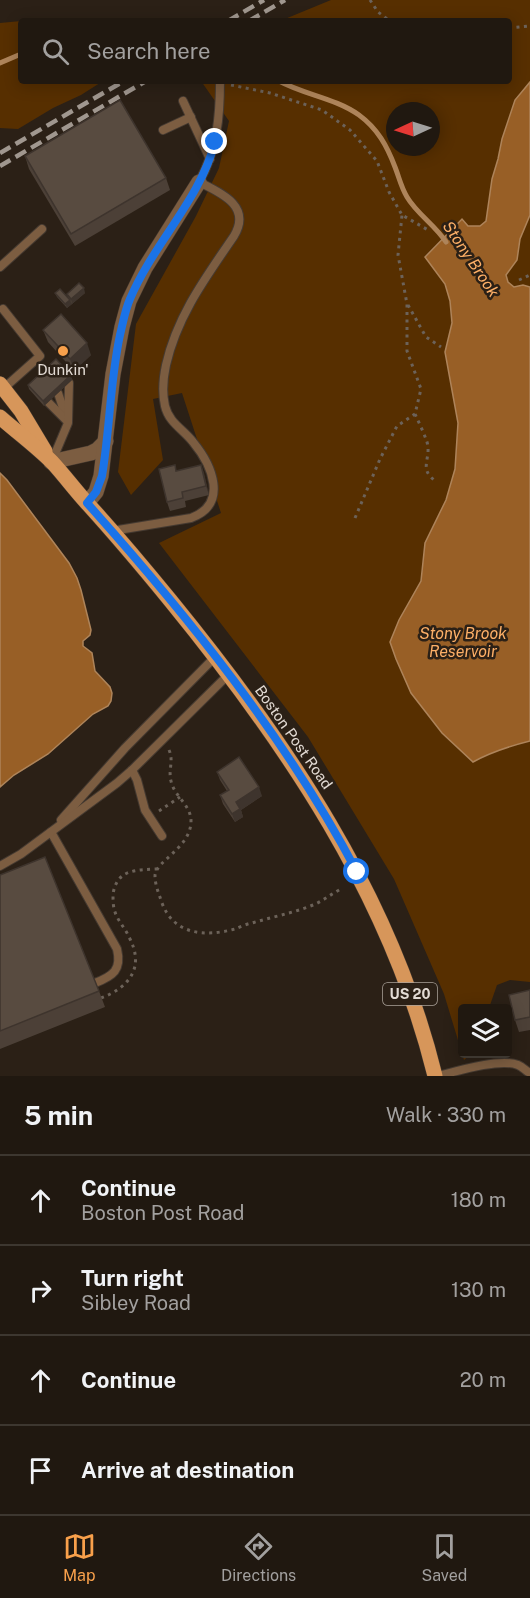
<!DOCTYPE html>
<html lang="en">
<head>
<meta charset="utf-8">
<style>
  body { margin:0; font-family:"Public Sans",sans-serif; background:#2d251e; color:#f1f3f6 }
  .controls { position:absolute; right:18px; bottom:18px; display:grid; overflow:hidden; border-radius:6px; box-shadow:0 3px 15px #0003 }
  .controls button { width:54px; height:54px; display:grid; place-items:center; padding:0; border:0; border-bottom:2px solid #3d3730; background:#201810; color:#f1f3f6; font:30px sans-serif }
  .compass { position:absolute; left:386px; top:102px; width:54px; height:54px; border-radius:50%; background:#201810; box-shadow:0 3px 15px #0003; rotate:266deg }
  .stop { position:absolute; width:18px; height:18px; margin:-14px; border:4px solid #1a73e8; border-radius:50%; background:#fff }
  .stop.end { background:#1a73e8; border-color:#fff; box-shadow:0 2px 6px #0008 }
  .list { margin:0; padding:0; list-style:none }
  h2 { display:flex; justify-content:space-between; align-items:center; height:78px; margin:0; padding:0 24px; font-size:26px }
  h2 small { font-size:20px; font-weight:400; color:#a2a09f }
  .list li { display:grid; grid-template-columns:39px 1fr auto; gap:18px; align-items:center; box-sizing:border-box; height:90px; padding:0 24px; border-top:2px solid #3d3730 }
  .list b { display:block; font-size:22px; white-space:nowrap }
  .list p { margin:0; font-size:20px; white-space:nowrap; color:#a2a09f }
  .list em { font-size:20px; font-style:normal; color:#a2a09f }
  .icon { flex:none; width:33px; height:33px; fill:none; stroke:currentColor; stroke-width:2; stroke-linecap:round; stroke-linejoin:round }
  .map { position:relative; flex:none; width:530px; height:1076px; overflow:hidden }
  .search { position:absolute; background:#201810; box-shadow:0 3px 15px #0003; left:18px; right:18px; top:18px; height:66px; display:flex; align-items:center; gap:15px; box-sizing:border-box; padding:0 21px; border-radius:6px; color:#a2a09f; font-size:22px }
  .sheet { height:438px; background:#201810 }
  nav { display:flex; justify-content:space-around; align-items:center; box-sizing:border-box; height:84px; border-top:2px solid #3d3730; background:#201810; font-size:16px; color:#a2a09f }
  nav a { display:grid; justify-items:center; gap:3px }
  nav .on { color:#f8a04b }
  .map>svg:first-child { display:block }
</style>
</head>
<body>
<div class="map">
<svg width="530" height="1076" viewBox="0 0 530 1076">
  <rect width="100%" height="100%" fill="#2b2016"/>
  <g fill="#572f00" fill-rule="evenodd">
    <path d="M 331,0 L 530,0 L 530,82 L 515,100 L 502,139 L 489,199 L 486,221 L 480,226 L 468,226 L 462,219 L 425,256 L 445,284 L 450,301 L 452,323 L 445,352 L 458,423 L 455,469 L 446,500 L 425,543 L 421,581 L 399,620 L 411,693 L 442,733 L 472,762 L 509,746 L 530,741 L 530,982 L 510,980 L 497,985 L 489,1008 L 462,1008 L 462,1054 L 471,1054 L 464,1060 L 444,994 L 394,879 L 308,737 L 159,543 L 221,513 L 182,393 L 153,399 L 163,460 L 131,495 L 118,472 L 136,324 L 196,216 L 219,168 L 229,121 L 201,81 L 509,81 L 509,21 L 280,21 ZM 395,111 L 431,111 L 431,147 L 395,147 Z"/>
    <polygon points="21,21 21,81 103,81 81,95 53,108 18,129 0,128 0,23"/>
    <polygon points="530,215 530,287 523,285 514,287 508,282 506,275 517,260 520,239"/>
  </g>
  <g fill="#985f26" stroke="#ae845a" stroke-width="1.5">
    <path d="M 530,82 L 530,215 L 520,239 L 517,260 L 506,275 L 508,282 L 514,287 L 523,285 L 530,287 L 530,741 C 510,746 491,752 473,762 L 442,733 L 411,693 L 396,659 L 390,642 L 399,620 L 421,581 L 425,543 L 446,500 L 455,469 L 458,423 L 445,352 L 452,323 L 450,301 L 445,284 L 425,257 L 462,219 L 468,226 L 480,226 L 486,221 L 492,179 L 498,159 L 502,139 L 515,100 Z"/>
    <polygon points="0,473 7,480 69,563 77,578 81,590 91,630 90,635 83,641 83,646 92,653 95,671 110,687 112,693 111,701 108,706 93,714 48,754 14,775 0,787"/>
  </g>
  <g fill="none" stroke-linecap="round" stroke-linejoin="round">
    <g stroke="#ae845a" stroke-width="5">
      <polyline points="0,63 21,54"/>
      <path d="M 279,81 C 305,95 335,98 359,115 C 378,129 387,146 395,167 C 399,177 401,187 407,197 C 417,214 435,225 446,242"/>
    </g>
    <g stroke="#453a31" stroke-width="10">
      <g id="lane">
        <polyline points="183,101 210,159"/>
        <polyline points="163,130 191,117"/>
        <polyline points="0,267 42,229"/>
        <polyline points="3,309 40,356 4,388"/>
        <polyline points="58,393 66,417"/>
        <polyline points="48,402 66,420"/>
        <polyline points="52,461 68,423 69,383"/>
        <path d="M 112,531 L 191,518 C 229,504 212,465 193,442 C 183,429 169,423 165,406 C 162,393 163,379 166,365 C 177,316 206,277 234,236 C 252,206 221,193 199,182 C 217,150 220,117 220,81"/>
        <polyline points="132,770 137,780 145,810 162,836"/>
        <polyline points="61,820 125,748 215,657"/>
        <path d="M 51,832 L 117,949 C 122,970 113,976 95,983"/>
        <polyline points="0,866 21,854 117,783 132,770 228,675"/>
        <path d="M 438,1076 C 457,1071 500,1058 518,1065 C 523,1067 526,1071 530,1073"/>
      </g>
    </g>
    <g stroke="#453a31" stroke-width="16">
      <g id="street">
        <polyline points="51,462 91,453 97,450 106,441"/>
        <polyline points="87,503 96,492 101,476 113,374 122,327 129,301 145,268 199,182"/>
      </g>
    </g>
    <g stroke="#453a31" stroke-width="16">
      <g id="primary">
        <polyline points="0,384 21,411 45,451"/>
        <path d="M 0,417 C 17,432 36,446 52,462 C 64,475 75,490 87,503 C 116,535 143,567 170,600 C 286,742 391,896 435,1076"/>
      </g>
    </g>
    <g stroke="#6c6259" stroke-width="3" stroke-dasharray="3 4.5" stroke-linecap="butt">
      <polyline points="370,0 378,12 390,21"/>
      <polyline points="509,28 530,26"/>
      <polyline points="231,85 270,93 322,110 350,130 377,161 389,192 402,215 428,230"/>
      <polyline points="519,280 530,275"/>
      <polyline points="408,305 426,337 441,347"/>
      <path d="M 415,414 C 419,423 424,433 427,442 C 432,459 417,469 437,482"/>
      <polyline points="355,518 380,459 397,426 415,414 421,389 407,351 407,304 398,255 402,215"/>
      <path d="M 169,750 C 174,761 168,770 171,781 C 174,796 191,805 191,821 C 191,848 155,861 155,876 C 155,885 159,894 162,903 C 174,935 205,937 235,929 C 240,927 246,924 252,923 C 272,917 293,913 313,905 C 323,901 331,894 341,889"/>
      <polyline points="159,811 180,797"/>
      <path d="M 101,998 C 130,987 145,967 129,937 C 125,928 118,921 115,912 C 113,907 113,900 113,894 C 117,869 136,870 157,869"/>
    </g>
    <use href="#lane" stroke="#7c5d41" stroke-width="8"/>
    <use href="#street" stroke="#7c5d41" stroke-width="15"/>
    <use href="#primary" stroke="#d7965a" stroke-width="15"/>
    <g stroke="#a0978f" stroke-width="4.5" stroke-dasharray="12 6" stroke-linecap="butt">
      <polyline points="228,21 264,0"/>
      <polyline points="249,21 285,0"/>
      <polyline points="0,153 124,81"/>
      <polyline points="0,166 146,81"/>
    </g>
  </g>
  <g fill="#4c4037">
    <polygon points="25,156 166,178 170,190 75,246 29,169"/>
    <polygon points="55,293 68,297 67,294 85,293 72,304 71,301 72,304 67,308 57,297"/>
    <polygon points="43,330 91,355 74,371 48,342"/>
    <polygon points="71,375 72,380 44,406 29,389 28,385"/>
    <polygon points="201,465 209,495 185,501 186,507 170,511 167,502 177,471"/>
    <polygon points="217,772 262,796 241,810 243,817 235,822 223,804 220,795 227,791 220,780"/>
    <polygon points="0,875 99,991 105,1007 0,1049"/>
    <polygon points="530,990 530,1030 519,1032 515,1020"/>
  </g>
  <g fill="#3e342d">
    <polygon points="84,288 85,293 72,304 71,299"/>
    <polygon points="70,300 72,304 67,308 65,304"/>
    <polygon points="87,343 91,355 74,371 70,359"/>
    <polygon points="71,375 72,380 44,406 43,401"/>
    <polygon points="201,465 204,473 209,495 206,486"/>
    <polygon points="259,787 262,796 241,810 243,817 235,822 232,814 236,802"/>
  </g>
  <g fill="#584b40" stroke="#3e342d" stroke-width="1.5">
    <polygon points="120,100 166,178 71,234 25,156"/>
    <polygon points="79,283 84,288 71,299 67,294"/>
    <polygon points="60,289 70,300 65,304 55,293"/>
    <polygon points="61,314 87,343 70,359 43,330"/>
    <polygon points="56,359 71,375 43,401 28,385"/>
    <polygon points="175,465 176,471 201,465 206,486 182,492 183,498 167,502 159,469"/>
    <polygon points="239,757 259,787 236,802 240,809 232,814 220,795 229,790 217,772"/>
    <polygon points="45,857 99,991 0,1031 0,875"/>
    <polygon points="530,990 530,1017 515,1020 509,995"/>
  </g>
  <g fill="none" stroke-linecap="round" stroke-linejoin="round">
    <path stroke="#1a73e8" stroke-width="8" d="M 215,142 C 200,200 153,244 130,299 C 125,310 123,323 120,335 C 110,381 110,429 102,476 L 96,492 L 87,503 C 187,615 287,739 357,872"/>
  </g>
  <circle fill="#f8a04b" stroke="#2b2016" stroke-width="2" cx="63" cy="351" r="6"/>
  <g text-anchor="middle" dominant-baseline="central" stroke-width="5" stroke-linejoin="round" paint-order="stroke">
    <rect fill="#2b2016" stroke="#aca39b" stroke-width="1.5" x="383" y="983" width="54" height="22" rx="4.5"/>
    <g font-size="14" font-weight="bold" fill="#e3dbd4">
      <text x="410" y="994">US 20</text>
    </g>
    <g font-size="15" fill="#e3dbd4" stroke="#2b2016">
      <text x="63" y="369">Dunkin'</text>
    </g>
    <g font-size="15" fill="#e3dbd4" stroke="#2b2016">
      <text transform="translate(294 737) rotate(55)">Boston Post Road</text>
    </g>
    <g font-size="16" font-style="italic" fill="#fdaf67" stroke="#2b2016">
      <text transform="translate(471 259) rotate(56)">Stony Brook</text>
      <text x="463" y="633">Stony Brook<tspan x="463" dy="18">Reservoir</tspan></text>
    </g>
  </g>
</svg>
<div class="controls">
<button><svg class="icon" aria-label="layers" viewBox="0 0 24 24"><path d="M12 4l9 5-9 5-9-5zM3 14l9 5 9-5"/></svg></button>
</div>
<svg class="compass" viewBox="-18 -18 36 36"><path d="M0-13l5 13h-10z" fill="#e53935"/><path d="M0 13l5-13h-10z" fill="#a2a09f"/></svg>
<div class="stop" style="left:357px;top:872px"></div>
<div class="stop end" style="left:215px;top:142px"></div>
<div class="search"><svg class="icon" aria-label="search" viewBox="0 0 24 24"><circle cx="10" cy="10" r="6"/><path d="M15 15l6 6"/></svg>Search here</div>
</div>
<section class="sheet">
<h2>5 min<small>Walk · 330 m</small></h2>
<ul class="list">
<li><svg class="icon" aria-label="ahead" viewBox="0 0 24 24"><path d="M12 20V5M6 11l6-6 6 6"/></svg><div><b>Continue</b><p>Boston Post Road</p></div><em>180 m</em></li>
<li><svg class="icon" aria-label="right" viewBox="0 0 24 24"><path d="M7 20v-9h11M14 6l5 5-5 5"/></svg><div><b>Turn right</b><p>Sibley Road</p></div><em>130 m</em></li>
<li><svg class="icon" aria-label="ahead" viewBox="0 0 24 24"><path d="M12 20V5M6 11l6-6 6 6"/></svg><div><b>Continue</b></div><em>20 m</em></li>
<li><svg class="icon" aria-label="arrive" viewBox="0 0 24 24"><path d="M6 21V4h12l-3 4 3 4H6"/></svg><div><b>Arrive at destination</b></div></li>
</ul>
</section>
<nav>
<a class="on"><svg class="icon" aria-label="map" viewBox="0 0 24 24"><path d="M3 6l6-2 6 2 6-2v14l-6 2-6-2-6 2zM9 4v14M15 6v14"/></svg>Map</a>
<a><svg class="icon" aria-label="directions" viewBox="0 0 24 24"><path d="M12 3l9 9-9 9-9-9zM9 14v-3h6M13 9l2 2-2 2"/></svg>Directions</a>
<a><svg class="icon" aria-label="saved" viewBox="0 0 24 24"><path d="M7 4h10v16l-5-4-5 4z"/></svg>Saved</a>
</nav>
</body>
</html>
